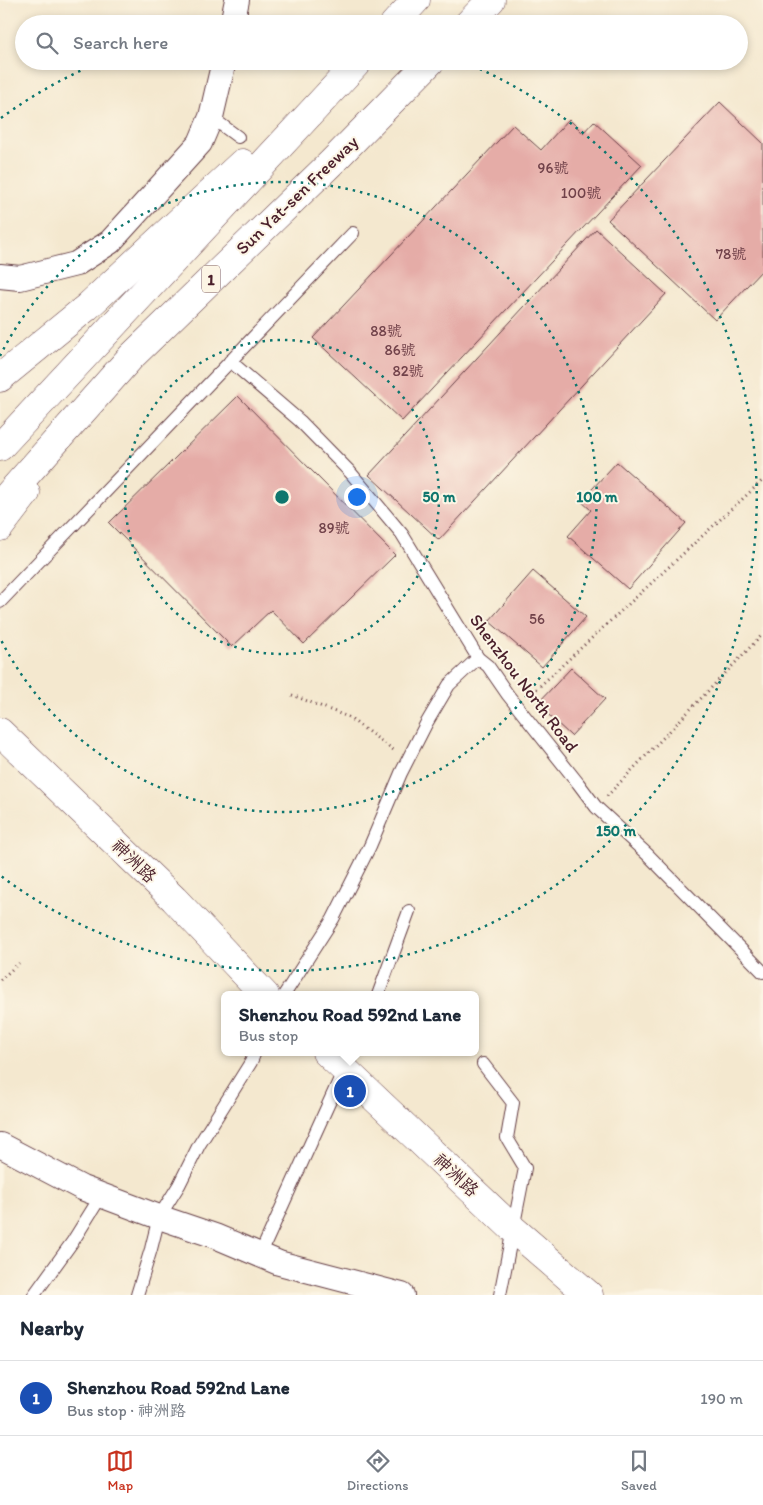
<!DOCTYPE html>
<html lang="en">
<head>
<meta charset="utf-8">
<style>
  body { margin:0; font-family:Itim,"LXGW WenKai TC",sans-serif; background:#f6f6f7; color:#1f2937 }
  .you { position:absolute; left:356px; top:496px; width:18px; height:18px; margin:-12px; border:4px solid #fff; border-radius:50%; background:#1a73e8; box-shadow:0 0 0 8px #1a73e833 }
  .badge { display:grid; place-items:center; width:32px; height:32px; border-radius:50%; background:#c8321e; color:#fff; font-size:16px; font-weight:700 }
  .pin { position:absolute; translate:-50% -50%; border:2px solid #fff; box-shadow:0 1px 5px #0006 }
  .popup { position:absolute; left:221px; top:991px; width:258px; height:65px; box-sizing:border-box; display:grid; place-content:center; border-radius:8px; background:#fff; filter:drop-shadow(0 1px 4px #0005); font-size:16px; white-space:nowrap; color:#747a83 }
  .popup b { font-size:19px; color:#1f2937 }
  .popup::after { content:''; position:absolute; left:50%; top:100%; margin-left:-10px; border:10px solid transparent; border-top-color:#fff }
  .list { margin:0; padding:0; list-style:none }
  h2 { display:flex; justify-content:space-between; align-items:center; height:65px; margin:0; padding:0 20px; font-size:21px }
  h2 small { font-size:16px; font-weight:400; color:#747a83 }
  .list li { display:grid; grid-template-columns:32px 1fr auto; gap:15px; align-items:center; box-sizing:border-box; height:75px; padding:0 20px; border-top:1px solid #e0e1e3 }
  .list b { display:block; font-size:19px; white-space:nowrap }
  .list p { margin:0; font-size:16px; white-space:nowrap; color:#747a83 }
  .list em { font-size:16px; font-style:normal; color:#747a83 }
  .icon { flex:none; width:28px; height:28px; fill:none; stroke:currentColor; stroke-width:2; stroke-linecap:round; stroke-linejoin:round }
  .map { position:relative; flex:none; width:763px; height:1295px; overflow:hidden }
  .search { position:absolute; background:#fff; box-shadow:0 2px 8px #0003; left:15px; right:15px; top:15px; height:55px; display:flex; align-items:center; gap:12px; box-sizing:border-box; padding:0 18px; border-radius:28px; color:#747a83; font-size:19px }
  .sheet { height:140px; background:#fff }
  nav { display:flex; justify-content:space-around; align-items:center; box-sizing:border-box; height:70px; border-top:1px solid #e0e1e3; background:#fff; font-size:14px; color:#747a83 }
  nav a { display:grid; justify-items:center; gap:2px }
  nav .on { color:#c8321e }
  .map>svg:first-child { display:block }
</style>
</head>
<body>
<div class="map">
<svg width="763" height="1295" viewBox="0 0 763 1295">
  <rect width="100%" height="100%" fill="#fcf5e5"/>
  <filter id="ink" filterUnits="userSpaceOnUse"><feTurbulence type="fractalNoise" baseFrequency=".02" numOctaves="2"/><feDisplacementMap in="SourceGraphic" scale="10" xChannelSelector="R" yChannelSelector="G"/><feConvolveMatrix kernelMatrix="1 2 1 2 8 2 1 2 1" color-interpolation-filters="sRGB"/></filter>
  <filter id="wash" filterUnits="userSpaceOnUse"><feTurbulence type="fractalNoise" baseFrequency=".0096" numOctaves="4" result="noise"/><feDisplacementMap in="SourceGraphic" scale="20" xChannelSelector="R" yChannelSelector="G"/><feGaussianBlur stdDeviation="1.12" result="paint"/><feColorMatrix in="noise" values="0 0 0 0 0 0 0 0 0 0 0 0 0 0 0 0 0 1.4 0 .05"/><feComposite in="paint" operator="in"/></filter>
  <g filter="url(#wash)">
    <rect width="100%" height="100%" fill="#f4e8cf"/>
    <g id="blocks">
      <g fill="#e5aca7">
        <polygon points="720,102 763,143 763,269 715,320 608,220"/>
        <polygon points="569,119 583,133 594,121 642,165 402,421 313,338 513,125 541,150"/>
        <polygon points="596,229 666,294 439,540 369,475"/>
        <polygon points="238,396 395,555 304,644 271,610 232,647 109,523"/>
        <polygon points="617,462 686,523 628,589 568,536 591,510 581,501"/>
        <polygon points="533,571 586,617 542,667 489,621"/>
        <polygon points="571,668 605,699 571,736 537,704"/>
      </g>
    </g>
  </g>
  <g filter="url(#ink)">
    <use href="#blocks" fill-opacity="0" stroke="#643d44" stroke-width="1"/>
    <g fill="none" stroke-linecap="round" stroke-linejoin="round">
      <g stroke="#643d44" stroke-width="14">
        <g id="lane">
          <polyline points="211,117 238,137"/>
          <polyline points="230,361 300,421 350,472 402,534 478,658 488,666 508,695 578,783 596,807 648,855 763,972"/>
          <polyline points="0,602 353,233"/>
          <polyline points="284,995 333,919 370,846 401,773 426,724 449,685 478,658"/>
          <polyline points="378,995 409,911"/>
          <polyline points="483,1064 513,1103 507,1138 525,1168 500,1295"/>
          <polyline points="260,1255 352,1052"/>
          <polyline points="34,1295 73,1241 101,1196"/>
          <polyline points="137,1295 151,1249 159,1217 179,1185 199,1145 251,1062 255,1052"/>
        </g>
      </g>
      <g stroke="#643d44" stroke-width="26">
        <g id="street">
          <polyline points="232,24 237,0"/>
          <polyline points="0,276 20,278 76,264 110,242 200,143 211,117 224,61"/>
          <polyline points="0,1145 82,1188 159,1217 215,1236 279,1263 402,1295"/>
        </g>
      </g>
      <g stroke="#643d44" stroke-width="29">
        <g id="secondary">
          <polyline points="0,732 174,899 265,995"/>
          <polyline points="326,1052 513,1229 589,1295"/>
        </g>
      </g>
      <g stroke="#643d44" stroke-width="29">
        <g id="highway">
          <polyline points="394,24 416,0"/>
          <polyline points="468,24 491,0"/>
          <polyline points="0,378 87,307 242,163"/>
          <polyline points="0,447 359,61"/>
          <polyline points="0,504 131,357 331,163 431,61"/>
          <polyline points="0,527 26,493"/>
        </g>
      </g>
      <g stroke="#643d44" stroke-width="3" stroke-dasharray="1 4" stroke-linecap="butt">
        <polyline points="292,695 348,717 395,751"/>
        <polyline points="529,696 763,480"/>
        <polyline points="607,796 763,634"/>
        <polyline points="0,980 19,963"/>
      </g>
      <use href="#lane" stroke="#fff" stroke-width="12"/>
      <use href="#street" stroke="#fff" stroke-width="24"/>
      <use href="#secondary" stroke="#fff" stroke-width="28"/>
      <use href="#highway" stroke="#fff" stroke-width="28"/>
    </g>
  </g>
  <g fill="none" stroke="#0f766e" stroke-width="2.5" stroke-dasharray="2.5 5">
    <circle cx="282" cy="497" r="157"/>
    <path d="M0 356A315 315 0 1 1 0 638"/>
    <path d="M1 118A472 472 0 0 1 98 63M466 63A472 472 0 1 1 1 876"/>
  </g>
  <g text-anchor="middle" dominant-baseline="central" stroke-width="4" stroke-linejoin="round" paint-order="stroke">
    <g font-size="15" fill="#71424a">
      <text x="553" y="168">96號</text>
      <text x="581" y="193">100號</text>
      <text x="731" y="254">78號</text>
      <text x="386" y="331">88號</text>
      <text x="400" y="350">86號</text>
      <text x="408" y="371">82號</text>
      <text x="334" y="528">89號</text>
      <text x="537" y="619">56</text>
    </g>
    <rect fill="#fcf5e5" stroke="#7f5f63" stroke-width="1" x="202" y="265.5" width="18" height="27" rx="4"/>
    <g font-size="16" font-weight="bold" fill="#4a1f2b">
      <text x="211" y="279">1</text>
    </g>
    <g font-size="18" fill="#4a1f2b" stroke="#fcf5e5">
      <text transform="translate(297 195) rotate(-44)">Sun Yat-sen Freeway</text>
      <text transform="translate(524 683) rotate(53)">Shenzhou North Road</text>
      <text transform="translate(134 861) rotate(44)">神洲路</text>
      <text transform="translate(456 1175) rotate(43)">神洲路</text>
    </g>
  </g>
  <circle cx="282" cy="497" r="8" fill="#0f766e" stroke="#fcf5e5" stroke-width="2.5"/>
  <g font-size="15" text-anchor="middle" font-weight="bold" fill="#0f766e" stroke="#fcf5e5" stroke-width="4" stroke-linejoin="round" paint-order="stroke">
    <text x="439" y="502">50 m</text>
    <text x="597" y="502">100 m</text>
    <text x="616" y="836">150 m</text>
  </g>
</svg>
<div class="you"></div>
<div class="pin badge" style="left:350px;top:1091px;background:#1a4fb4">1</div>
<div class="popup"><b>Shenzhou Road 592nd Lane</b>Bus stop</div>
<div class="search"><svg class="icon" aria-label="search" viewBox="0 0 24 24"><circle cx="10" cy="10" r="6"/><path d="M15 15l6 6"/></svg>Search here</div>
</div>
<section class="sheet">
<h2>Nearby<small></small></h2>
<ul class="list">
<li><span class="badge" style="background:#1a4fb4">1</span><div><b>Shenzhou Road 592nd Lane</b><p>Bus stop · 神洲路</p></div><em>190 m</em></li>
</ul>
</section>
<nav>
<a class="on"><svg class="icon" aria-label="map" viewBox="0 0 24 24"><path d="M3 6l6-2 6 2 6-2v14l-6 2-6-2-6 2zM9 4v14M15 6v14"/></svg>Map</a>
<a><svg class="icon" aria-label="directions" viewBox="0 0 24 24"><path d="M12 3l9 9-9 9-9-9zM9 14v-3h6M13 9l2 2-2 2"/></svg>Directions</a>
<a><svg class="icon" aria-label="saved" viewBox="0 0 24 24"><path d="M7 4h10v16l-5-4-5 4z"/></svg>Saved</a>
</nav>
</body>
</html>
